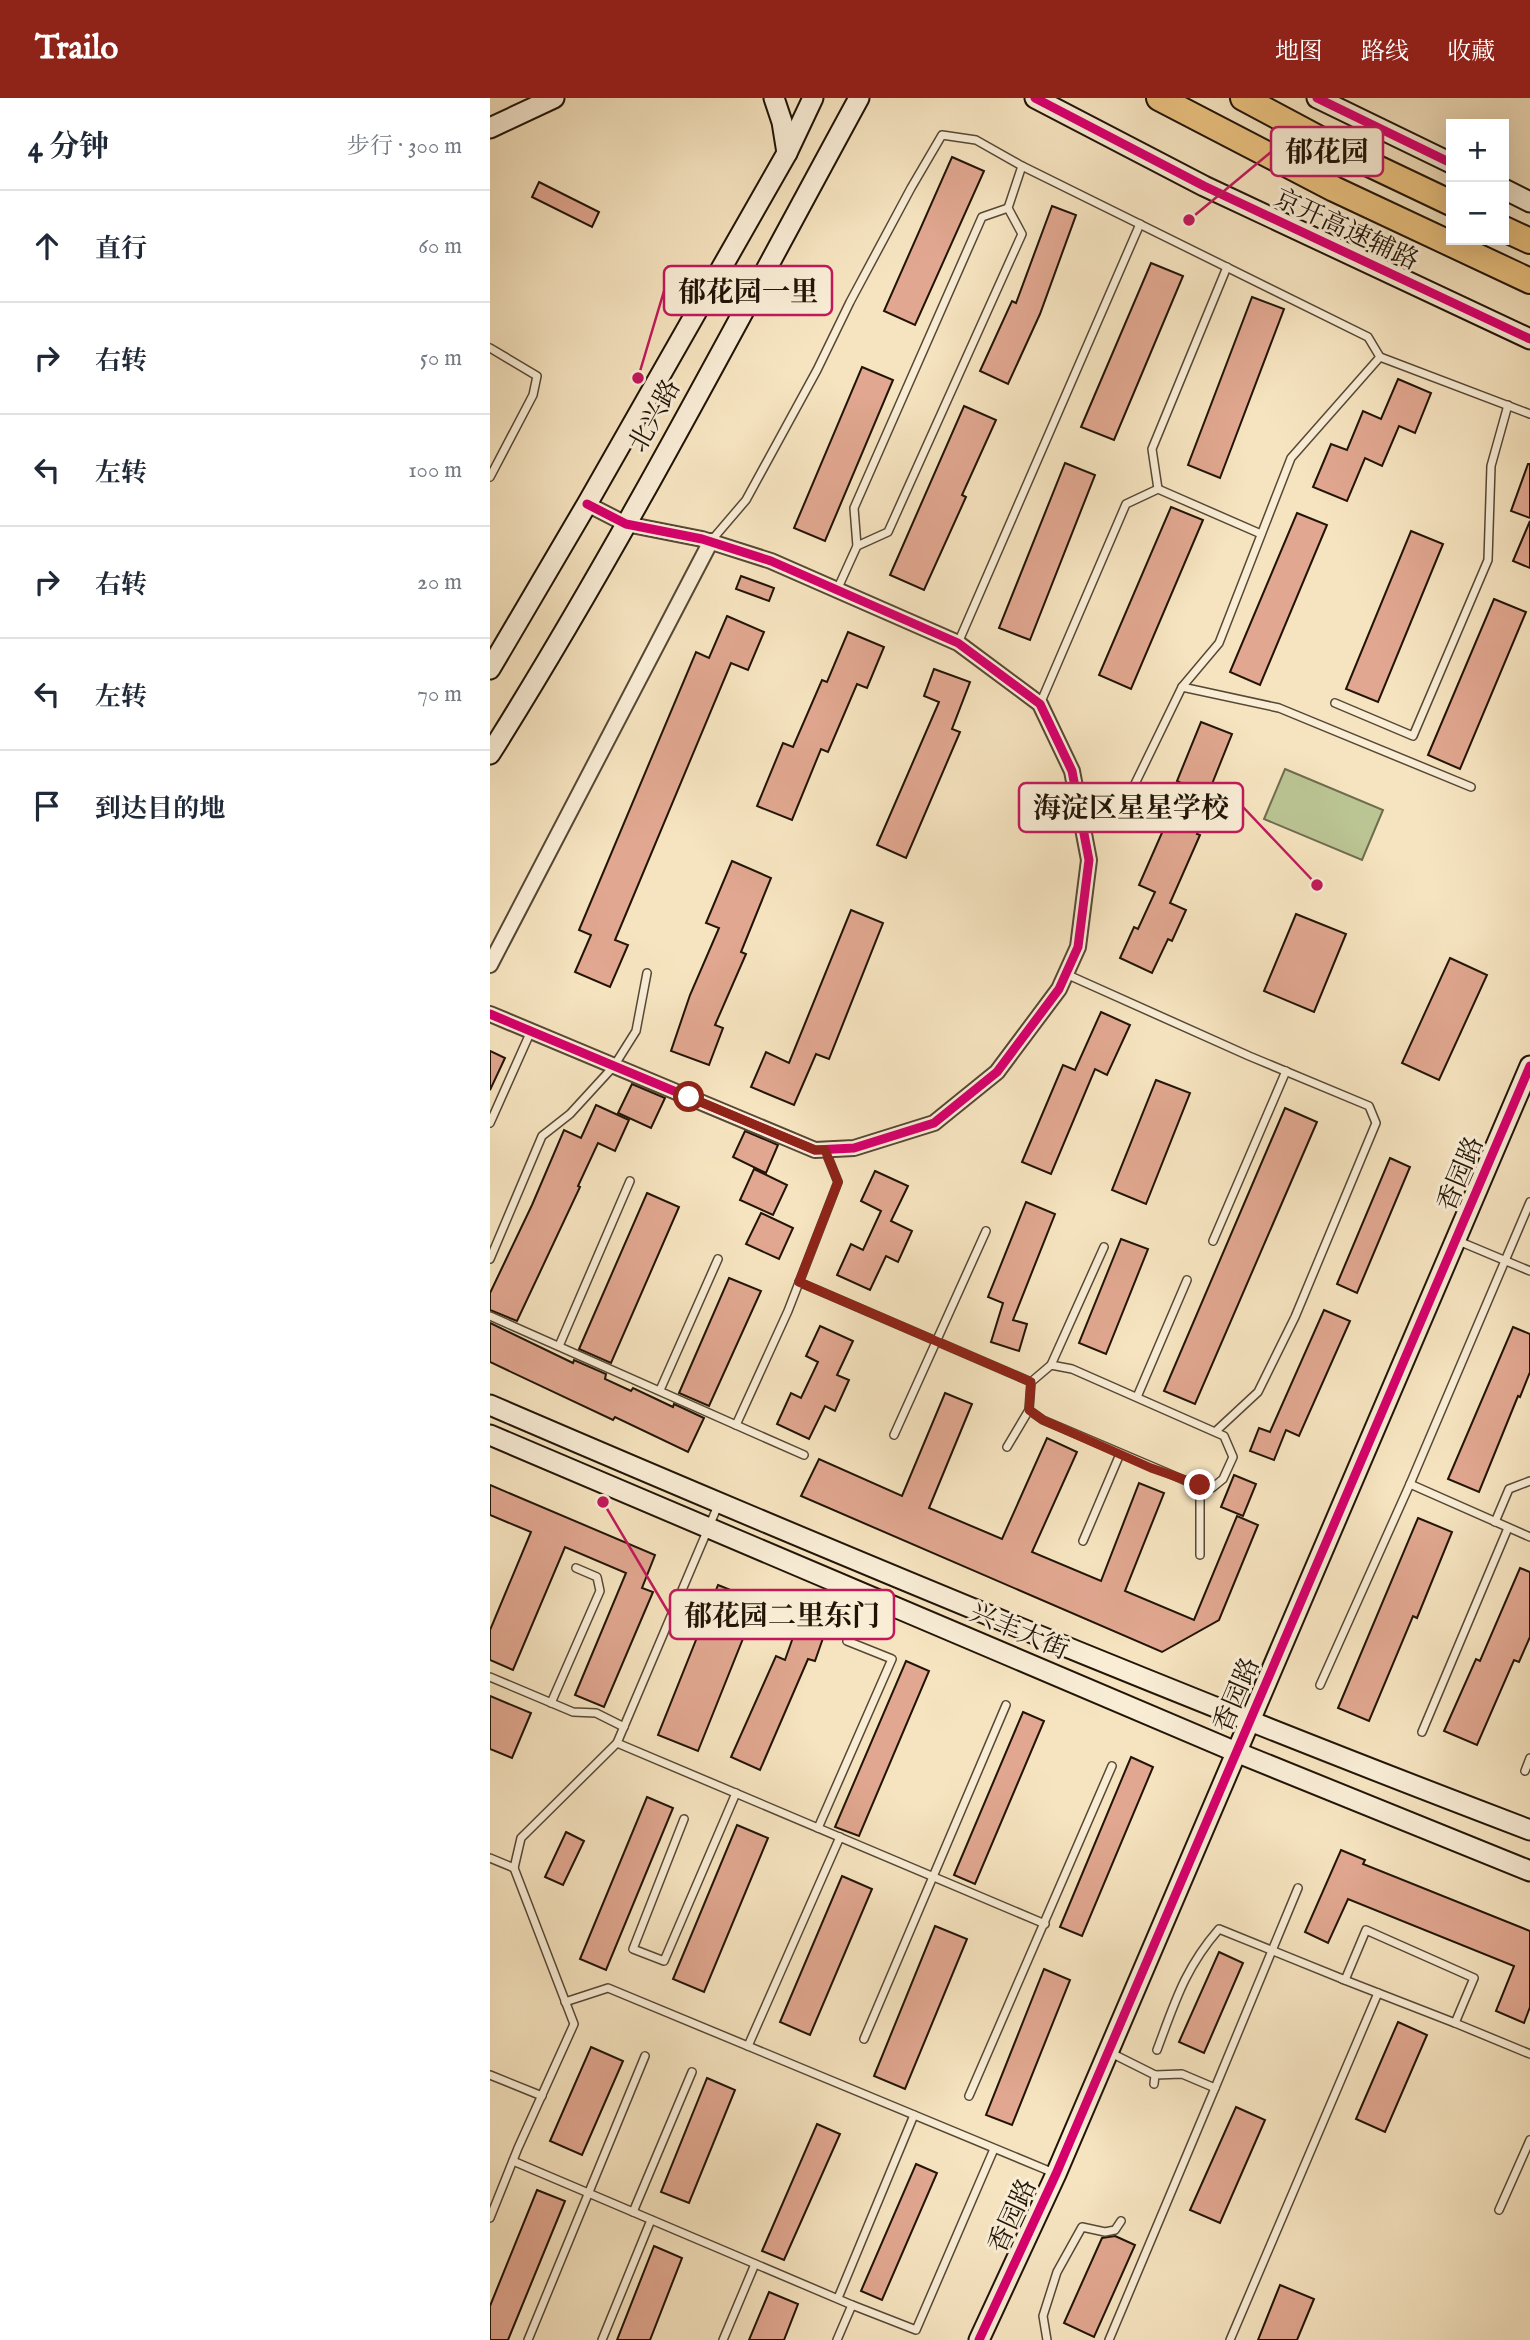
<!DOCTYPE html>
<html lang="zh">
<head>
<meta charset="utf-8">
<style>
  body { margin:0; font-family:"IM FELL English","Noto Serif SC",serif; background:#f2f2f3; color:#1f2937 }
  .controls { position:absolute; right:21px; top:21px; display:grid; overflow:hidden; border-radius:0px; box-shadow:0 7px 28px #0002 }
  .controls button { width:63px; height:63px; display:grid; place-items:center; padding:0; border:0; border-bottom:2px solid #e0e1e3; background:#fff; color:#1f2937; font:35px sans-serif }
  .stop { position:absolute; width:21px; height:21px; margin:-16px; border:5px solid #8f2418; border-radius:50%; background:#fff }
  .stop.end { background:#8f2418; border-color:#fff; box-shadow:0 2px 7px #0008 }
  .list { margin:0; padding:0; list-style:none }
  h2 { display:flex; justify-content:space-between; align-items:center; height:91px; margin:0; padding:0 28px; font-size:30px }
  h2 small { font-size:23px; font-weight:400; color:#747a83 }
  .list li { display:grid; grid-template-columns:46px 1fr auto; gap:21px; align-items:center; box-sizing:border-box; height:112px; padding:0 28px; border-top:2px solid #e0e1e3 }
  .list b { display:block; font-size:26px; white-space:nowrap }
  .list em { font-size:23px; font-style:normal; color:#747a83 }
  .icon { flex:none; width:38px; height:38px; fill:none; stroke:currentColor; stroke-width:2; stroke-linecap:round; stroke-linejoin:round }
  .map { position:relative; flex:none; width:1040px; height:2242px; overflow:hidden }
  header { display:flex; align-items:center; gap:42px; box-sizing:border-box; height:98px; padding:0 35px; background:#8f2418; color:#fff }
  header strong { font-size:33px }
  nav { display:flex; gap:38px; margin-inline-start:auto; font-size:24px }
  main { display:flex }
  aside { flex:1; background:#fff }
  .map>svg:first-child { display:block }
</style>
</head>
<body>
<header>
<strong>Trailo</strong>
<nav><a>地图</a><a>路线</a><a>收藏</a></nav>
</header>
<main>
<aside>
<h2>4 分钟<small>步行 · 300 m</small></h2>
<ul class="list">
<li><svg class="icon" aria-label="ahead" viewBox="0 0 24 24"><path d="M12 20V5M6 11l6-6 6 6"/></svg><div><b>直行</b></div><em>60 m</em></li>
<li><svg class="icon" aria-label="right" viewBox="0 0 24 24"><path d="M7 20v-9h11M14 6l5 5-5 5"/></svg><div><b>右转</b></div><em>50 m</em></li>
<li><svg class="icon" aria-label="left" viewBox="0 0 24 24"><path d="M17 20v-9H6M10 6l-5 5 5 5"/></svg><div><b>左转</b></div><em>100 m</em></li>
<li><svg class="icon" aria-label="right" viewBox="0 0 24 24"><path d="M7 20v-9h11M14 6l5 5-5 5"/></svg><div><b>右转</b></div><em>20 m</em></li>
<li><svg class="icon" aria-label="left" viewBox="0 0 24 24"><path d="M17 20v-9H6M10 6l-5 5 5 5"/></svg><div><b>左转</b></div><em>70 m</em></li>
<li><svg class="icon" aria-label="arrive" viewBox="0 0 24 24"><path d="M6 21V4h12l-3 4 3 4H6"/></svg><div><b>到达目的地</b></div></li>
</ul>
</aside>
<div class="map">
<svg width="1040" height="2242" viewBox="0 0 1040 2242">
  <rect width="100%" height="100%" fill="#f6e4c0"/>
  <filter id="stains"><feTurbulence type="fractalNoise" baseFrequency=".00286" numOctaves="4"/><feColorMatrix values="0 0 0 0 .2 0 0 0 0 .09 0 0 0 0 .02 0 0 0 .5 -.17"/></filter>
  <radialGradient id="worn" r=".72"><stop offset=".6" stop-color="#630" stop-opacity="0"/><stop offset="1" stop-color="#630" stop-opacity=".3"/></radialGradient>
  <polygon fill="#bbc493" stroke="#6e6c4d" stroke-width="2" points="795,671 893,712 872,762 774,721"/>
  <g fill="#e1a790" stroke="#211407" stroke-width="2">
    <polygon points="462,59 494,73 425,227 394,213"/>
    <polygon points="49,84 109,114 102,129 42,99"/>
    <polygon points="562,108 586,117 550,216 518,286 490,273 522,203 526,205"/>
    <polygon points="661,165 693,178 624,342 591,329"/>
    <polygon points="762,199 794,211 730,380 698,367"/>
    <polygon points="372,269 403,282 335,443 304,430"/>
    <polygon points="908,281 941,295 925,335 909,328 892,368 875,360 857,403 823,389 841,346 857,352 873,313 891,321"/>
    <polygon points="474,308 506,322 472,397 476,399 434,492 400,477"/>
    <polygon points="575,365 605,377 540,542 509,530"/>
    <polygon points="1038,366 1040,366 1040,420 1021,413"/>
    <polygon points="681,409 713,422 641,591 609,577"/>
    <polygon points="807,415 837,427 770,587 740,574"/>
    <polygon points="1040,423 1040,470 1023,463"/>
    <polygon points="921,433 953,446 888,604 856,591"/>
    <polygon points="251,478 284,490 279,503 246,491"/>
    <polygon points="1004,501 1036,514 970,671 938,657"/>
    <polygon points="237,518 274,534 258,572 241,565 125,842 138,847 120,889 85,874 101,837 89,832 206,554 219,560"/>
    <polygon points="358,534 394,549 377,590 367,586 338,654 331,651 302,722 267,708 293,645 303,649 332,582 337,584"/>
    <polygon points="444,571 480,584 462,631 470,634 416,760 387,747 449,604 434,598"/>
    <polygon points="711,624 742,636 716,701 722,704 707,736 710,737 680,805 696,812 682,843 678,841 662,875 630,860 644,829 648,831 665,794 649,787 678,721 675,719 691,685 687,683"/>
    <polygon points="242,763 281,780 251,854 256,856 225,927 233,930 219,967 181,953 200,897 229,830 216,825"/>
    <polygon points="361,812 393,825 339,961 326,956 304,1007 261,989 276,954 299,965"/>
    <polygon points="806,816 856,836 824,914 774,893"/>
    <polygon points="960,860 997,877 949,982 912,965"/>
    <polygon points="611,914 640,927 617,977 605,971 561,1076 532,1064 573,967 585,972"/>
    <polygon points="0,953 15,960 0,992"/>
    <polygon points="666,982 700,995 656,1106 622,1092"/>
    <polygon points="142,986 175,1000 161,1030 128,1015"/>
    <polygon points="106,1007 139,1022 125,1053 108,1045 88,1088 90,1089 27,1223 0,1212 0,1195 42,1107 74,1032 91,1040"/>
    <polygon points="795,1010 827,1024 705,1306 674,1293"/>
    <polygon points="255,1033 288,1047 276,1075 243,1059"/>
    <polygon points="900,1060 920,1069 867,1195 847,1186"/>
    <polygon points="264,1071 297,1087 283,1117 250,1102"/>
    <polygon points="385,1073 418,1088 401,1123 422,1133 408,1164 396,1158 380,1192 347,1177 361,1146 373,1152 391,1113 371,1103"/>
    <polygon points="157,1095 189,1109 121,1265 89,1251"/>
    <polygon points="536,1104 565,1116 523,1222 537,1226 529,1253 501,1244 513,1205 498,1199"/>
    <polygon points="271,1115 303,1130 289,1161 256,1146"/>
    <polygon points="631,1141 658,1151 616,1256 589,1245"/>
    <polygon points="239,1180 271,1193 219,1308 189,1295"/>
    <polygon points="834,1212 860,1223 809,1338 796,1332 784,1362 760,1353 769,1330 780,1334"/>
    <polygon points="0,1225 83,1265 84,1262 116,1276 115,1281 141,1293 143,1290 183,1309 184,1306 214,1320 198,1354 125,1319 123,1322 0,1264"/>
    <polygon points="330,1228 363,1243 347,1277 359,1282 345,1313 335,1308 319,1341 287,1326 301,1295 311,1300 328,1264 316,1258"/>
    <polygon points="1023,1229 1040,1236 1040,1274 1030,1299 1028,1298 989,1394 958,1381"/>
    <polygon points="455,1295 482,1306 439,1410 512,1441 557,1340 587,1354 542,1454 611,1483 649,1385 674,1395 635,1493 704,1522 747,1418 768,1427 729,1522 672,1554 311,1398 329,1361 412,1398"/>
    <polygon points="744,1377 766,1386 753,1418 731,1409"/>
    <polygon points="0,1387 165,1457 152,1490 163,1494 114,1609 85,1597 136,1475 75,1449 23,1572 0,1562 0,1532 41,1434 0,1417"/>
    <polygon points="928,1420 962,1434 927,1520 923,1518 879,1623 848,1610"/>
    <polygon points="1030,1470 1040,1474 1040,1539 1029,1564 1024,1562 987,1647 954,1633 986,1561 990,1563"/>
    <polygon points="228,1487 268,1503 208,1653 168,1637"/>
    <polygon points="312,1514 339,1523 325,1563 318,1561 270,1672 241,1659 286,1558 295,1562"/>
    <polygon points="416,1563 439,1573 369,1738 345,1729"/>
    <polygon points="0,1598 41,1615 22,1660 0,1651"/>
    <polygon points="533,1614 554,1623 485,1786 464,1777"/>
    <polygon points="641,1659 663,1669 592,1838 570,1829"/>
    <polygon points="157,1699 183,1710 116,1872 90,1861"/>
    <polygon points="247,1727 278,1740 214,1894 183,1881"/>
    <polygon points="76,1734 94,1743 73,1787 55,1779"/>
    <polygon points="851,1752 875,1762 873,1766 1040,1833 1040,1909 1034,1925 1006,1913 1024,1868 858,1801 838,1845 815,1834"/>
    <polygon points="352,1778 382,1791 320,1937 290,1924"/>
    <polygon points="445,1828 477,1841 415,1991 384,1978"/>
    <polygon points="729,1854 753,1865 714,1955 689,1944"/>
    <polygon points="554,1871 580,1882 522,2027 496,2017"/>
    <polygon points="908,1924 937,1937 895,2034 866,2021"/>
    <polygon points="101,1949 133,1963 92,2057 60,2043"/>
    <polygon points="217,1980 245,1992 199,2105 171,2094"/>
    <polygon points="746,2009 775,2022 730,2125 700,2112"/>
    <polygon points="327,2026 350,2036 294,2162 272,2153"/>
    <polygon points="426,2066 447,2075 392,2202 371,2193"/>
    <polygon points="47,2092 75,2103 18,2242 0,2242 0,2208"/>
    <polygon points="625,2138 645,2147 604,2239 574,2225 612,2140"/>
    <polygon points="164,2148 192,2160 160,2242 127,2242"/>
    <polygon points="790,2187 824,2201 807,2242 768,2242"/>
    <polygon points="279,2194 308,2206 294,2242 259,2242"/>
  </g>
  <g fill="none" stroke-linecap="round" stroke-linejoin="round">
    <g stroke="#564835" stroke-width="10">
      <g id="lane">
        <polyline points="0,250 47,278 43,297 0,379"/>
        <polyline points="668,391 662,351 737,169"/>
        <polyline points="221,443 256,402 327,272 360,204 421,90 452,37 486,42 532,68 878,239 890,259"/>
        <polyline points="367,448 364,410 492,119 518,110"/>
        <polyline points="347,492 367,448 398,434 532,136 518,110 532,68"/>
        <polyline points="468,545 650,126"/>
        <polyline points="692,589 789,610 981,689"/>
        <polyline points="845,605 923,638 998,462 1001,368 1018,307"/>
        <polyline points="550,606 636,406 668,391 771,436"/>
        <polyline points="593,726 641,694 692,589 729,545 801,360 890,259 1040,316"/>
        <polyline points="576,876 759,958 879,1008 886,1025 805,1219 768,1294 726,1333"/>
        <polyline points="0,1025 41,933"/>
        <polyline points="966,1142 1040,1173"/>
        <polyline points="723,1143 796,973"/>
        <polyline points="0,1161 52,1038 80,1016 124,968 146,933 157,875"/>
        <polyline points="309,1184 541,1284 561,1267 582,1271 734,1338 743,1359 733,1381 722,1390 701,1385 553,1322 539,1312 541,1284"/>
        <polyline points="0,1218 246,1327 298,1213 348,1084 335,1052"/>
        <polyline points="69,1248 140,1083"/>
        <polyline points="561,1267 614,1149"/>
        <polyline points="170,1292 228,1161"/>
        <polyline points="647,1299 697,1182"/>
        <polyline points="246,1327 314,1357"/>
        <polyline points="404,1337 496,1133"/>
        <polyline points="517,1349 539,1312"/>
        <polyline points="920,1386 1040,1439"/>
        <polyline points="1005,1424 1019,1391 1040,1383"/>
        <polyline points="593,1443 630,1356"/>
        <polyline points="710,1457 710,1387"/>
        <polyline points="0,1579 83,1614 106,1615 134,1629"/>
        <polyline points="830,1587 920,1386 1040,1104"/>
        <polyline points="61,1605 110,1493 107,1479 86,1470"/>
        <polyline points="932,1634 1018,1430"/>
        <polyline points="127,1645 555,1826"/>
        <polyline points="1035,1673 1040,1660"/>
        <polyline points="194,1721 143,1851 174,1863 246,1695"/>
        <polyline points="328,1730 402,1561 357,1543"/>
        <polyline points="0,1760 24,1770"/>
        <polyline points="852,1881 965,1925"/>
        <polyline points="75,1904 118,1890 564,2075"/>
        <polyline points="374,1941 516,1607"/>
        <polyline points="258,1948 350,1739"/>
        <path d="M 667,1952 C 685,1904 695,1870 729,1831 L 855,1882 L 876,1832 L 984,1880 L 965,1925 L 1040,1956"/>
        <polyline points="619,1954 665,1977 664,1986"/>
        <polyline points="0,1977 52,1998"/>
        <polyline points="665,1977 692,1976 725,1990 808,1790"/>
        <polyline points="479,1998 622,1668"/>
        <polyline points="23,2063 362,2207 347,2242"/>
        <polyline points="1009,2112 1040,2042"/>
        <polyline points="143,2114 202,1974"/>
        <polyline points="0,2120 28,2050 84,1926 24,1770 31,1740 127,1645 229,1405"/>
        <polyline points="348,2200 424,2017"/>
        <polyline points="362,2207 426,2232 504,2051"/>
        <polyline points="38,2242 155,1958"/>
        <polyline points="112,2242 161,2122"/>
        <polyline points="233,2242 265,2166"/>
        <polyline points="557,2242 553,2218 567,2174 592,2129 615,2134 625,2132 631,2123"/>
        <polyline points="619,2242 725,1990"/>
        <polyline points="740,2242 888,1895"/>
      </g>
    </g>
    <g stroke="#564835" stroke-width="18">
      <g id="street">
        <polyline points="0,867 221,443"/>
        <polyline points="0,916 325,1052 364,1050 444,1025 507,974 569,891 588,849 599,762 582,673 550,606 468,545 281,463 212,441 136,426 97,406"/>
      </g>
    </g>
    <g stroke="#211407" stroke-width="23">
      <g id="secondary">
        <polyline points="284,0 292,24 297,55"/>
        <polyline points="545,0 714,88 1040,241"/>
        <polyline points="827,0 961,65"/>
        <polyline points="0,30 64,0"/>
        <polyline points="1014,91 1040,104"/>
        <polyline points="0,571 97,406 297,55 323,0"/>
        <path d="M 0,656 C 133,444 249,220 369,0"/>
        <path d="M 0,1307 C 344,1455 690,1599 1040,1732"/>
        <polyline points="0,1337 746,1654 1040,1773"/>
        <polyline points="489,2242 566,2076 1040,968"/>
      </g>
    </g>
    <g stroke="#211407" stroke-width="28">
      <g id="highway">
        <polyline points="669,0 844,91 1040,183"/>
        <polyline points="753,0 860,57 961,105"/>
        <polyline points="1014,131 1040,143"/>
      </g>
    </g>
    <use href="#lane" stroke="#f9edd6" stroke-width="7"/>
    <use href="#street" stroke="#f9edd6" stroke-width="14"/>
    <use href="#secondary" stroke="#f9edd6" stroke-width="19"/>
    <use href="#highway" stroke="#ebc280" stroke-width="24"/>
    <g stroke="#f9edd6" stroke-width="13">
      <g id="cycleway">
        <polyline points="545,0 714,88 1040,241"/>
        <polyline points="827,0 961,65"/>
        <polyline points="0,916 325,1052 364,1050 444,1025 507,974 569,891 588,849 599,762 582,673 550,606 468,545 281,463 212,441 136,426 97,406"/>
        <polyline points="489,2242 566,2076 1040,968"/>
      </g>
    </g>
    <use href="#cycleway" stroke="#d6006c" stroke-width="9"/>
  </g>
  <g fill="none" stroke-linecap="round" stroke-linejoin="round">
    <polyline stroke="#8f2418" stroke-width="9" points="199,999 325,1052 335,1052 348,1084 309,1184 541,1284 539,1312 553,1322 661,1370 710,1387"/>
  </g>
  <g text-anchor="middle" dominant-baseline="central" stroke-width="6" stroke-linejoin="round" paint-order="stroke">
    <g font-size="26" fill="#211407" stroke="#f9edd6">
      <text transform="translate(856 132) rotate(25)">京开高速辅路</text>
      <text transform="translate(165 318) rotate(-61)">北兴路</text>
      <text transform="translate(971 1076) rotate(-67)">香园路</text>
      <text transform="translate(529 1534) rotate(23)">兴丰大街</text>
      <text transform="translate(747 1597) rotate(-67)">香园路</text>
      <text transform="translate(523 2118) rotate(-65)">香园路</text>
    </g>
  </g>
  <path fill="none" stroke="#c2185b" stroke-width="2.5" d="M699 122L781 54M148 280L174 193M827 787L753 709M113 1404L180 1517"/>
  <g fill="#c2185b" stroke="#f9edd6" stroke-width="2.5">
    <circle cx="699" cy="122" r="7"/>
    <circle cx="148" cy="280" r="7"/>
    <circle cx="827" cy="787" r="7"/>
    <circle cx="113" cy="1404" r="7"/>
  </g>
  <g fill="#f9edd6" stroke="#c2185b" stroke-width="2.5">
    <rect x="781" y="29" width="112" height="49" rx="7"/>
    <rect x="174" y="168" width="168" height="49" rx="7"/>
    <rect x="529" y="685" width="224" height="49" rx="7"/>
    <rect x="180" y="1492" width="224" height="49" rx="7"/>
  </g>
  <g font-size="28" text-anchor="middle" font-weight="bold" fill="#211407">
    <text x="837" y="63">郁花园</text>
    <text x="258" y="203">郁花园一里</text>
    <text x="641" y="719">海淀区星星学校</text>
    <text x="292" y="1527">郁花园二里东门</text>
  </g>
  <rect width="100%" height="100%" filter="url(#stains)"/>
  <rect width="100%" height="100%" fill="url(#worn)"/>
</svg>
<div class="controls">
<button>+</button>
<button>−</button>
</div>
<div class="stop" style="left:199px;top:999px"></div>
<div class="stop end" style="left:710px;top:1387px"></div>
</div>
</main>
</body>
</html>
